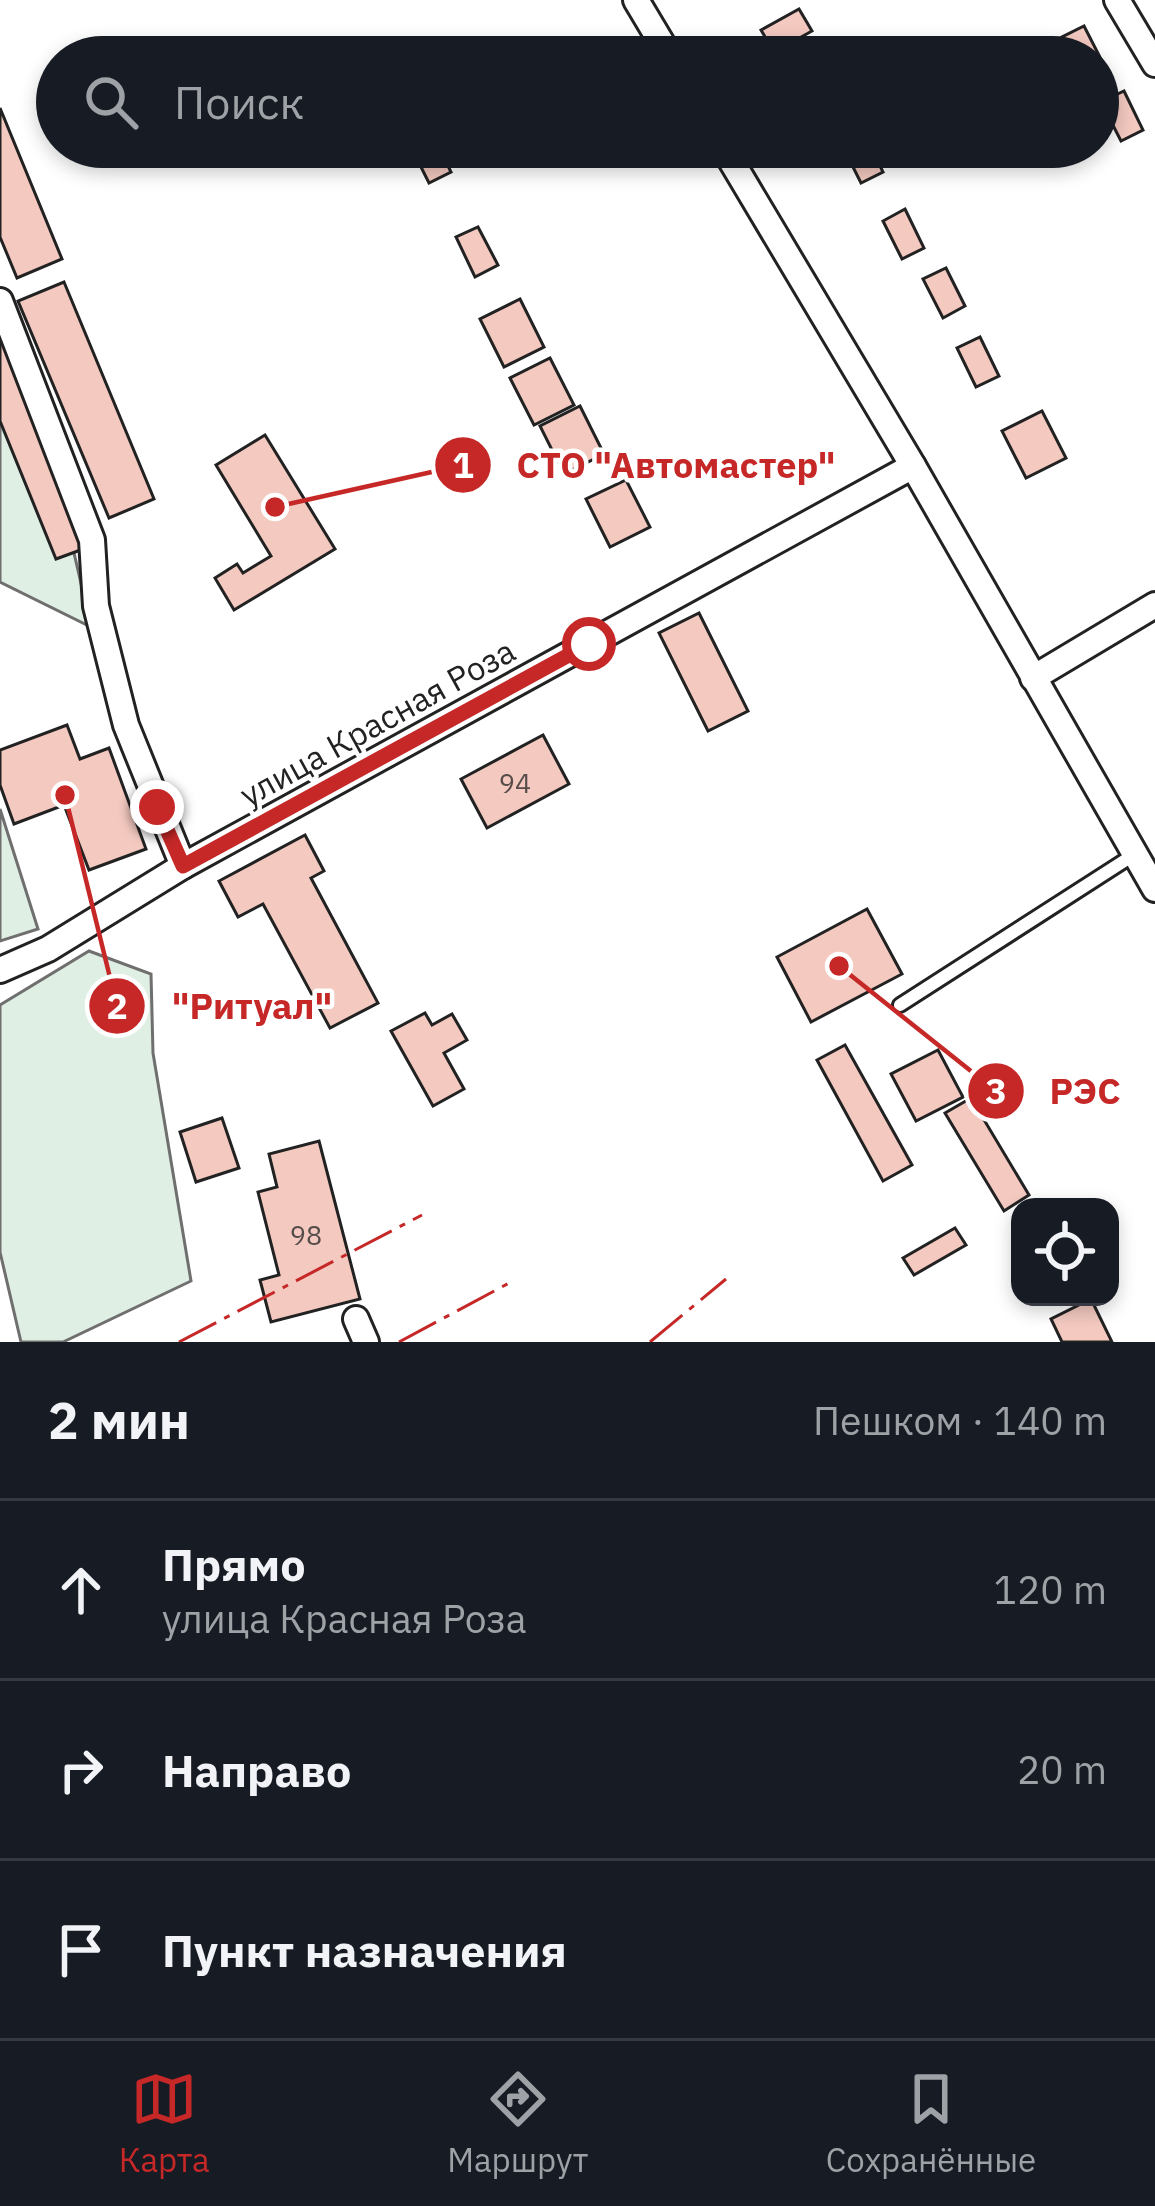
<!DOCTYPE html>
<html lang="ru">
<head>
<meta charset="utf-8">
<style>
  body { margin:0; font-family:"IBM Plex Sans",sans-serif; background:#20242c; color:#f1f3f6 }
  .controls { position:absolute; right:36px; bottom:36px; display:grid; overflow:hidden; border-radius:24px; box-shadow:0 6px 18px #0003 }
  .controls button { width:108px; height:108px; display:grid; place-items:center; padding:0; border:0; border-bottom:3px solid #363941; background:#171b24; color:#f1f3f6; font:60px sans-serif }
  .stop { position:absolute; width:36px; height:36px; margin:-27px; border:9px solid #c62828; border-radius:50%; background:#fff }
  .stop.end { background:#c62828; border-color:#fff; box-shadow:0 3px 12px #0008 }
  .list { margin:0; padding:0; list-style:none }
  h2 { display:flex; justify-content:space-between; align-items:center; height:156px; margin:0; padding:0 48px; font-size:51px }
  h2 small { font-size:39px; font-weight:400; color:#9ea1a6 }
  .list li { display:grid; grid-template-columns:78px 1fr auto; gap:36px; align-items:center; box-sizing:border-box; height:180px; padding:0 48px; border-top:3px solid #363941 }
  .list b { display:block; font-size:45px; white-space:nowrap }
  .list p { margin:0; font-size:39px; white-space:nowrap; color:#9ea1a6 }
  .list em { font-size:39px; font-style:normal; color:#9ea1a6 }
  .icon { flex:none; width:66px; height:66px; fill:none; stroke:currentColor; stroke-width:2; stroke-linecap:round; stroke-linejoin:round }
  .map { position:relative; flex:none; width:1155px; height:1342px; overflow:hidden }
  .search { position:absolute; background:#171b24; box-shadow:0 6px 18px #0003; left:36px; right:36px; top:36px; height:132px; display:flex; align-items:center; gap:30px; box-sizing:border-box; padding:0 42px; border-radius:66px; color:#9ea1a6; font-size:45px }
  .sheet { height:696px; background:#171b24 }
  nav { display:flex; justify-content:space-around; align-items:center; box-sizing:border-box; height:168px; border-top:3px solid #363941; background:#171b24; font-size:33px; color:#9ea1a6 }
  nav a { display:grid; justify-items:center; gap:6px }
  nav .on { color:#c62828 }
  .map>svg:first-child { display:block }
</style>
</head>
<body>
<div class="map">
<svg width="1155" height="1342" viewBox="0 0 1155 1342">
  <rect width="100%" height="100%" fill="#fff"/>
  <g fill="#e0efe3" stroke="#6f6f6f" stroke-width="3">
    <polygon points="0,370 74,553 91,627 0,582"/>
    <polygon points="0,809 38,929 0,941"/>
    <polygon points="89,951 151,974 153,1053 191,1281 63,1342 21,1342 0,1252 0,1005"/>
  </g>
  <g fill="#f3c9c0" stroke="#222" stroke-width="3">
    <polygon points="799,9 812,31 774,52 761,30"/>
    <polygon points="1084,26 1104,65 1098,68 1098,57 1072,57 1062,37"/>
    <polygon points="1124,91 1143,130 1121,141 1101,102"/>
    <polygon points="0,108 62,259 17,278 0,237"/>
    <polygon points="411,147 439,147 451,172 429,183"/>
    <polygon points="843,147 871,147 883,172 861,183"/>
    <polygon points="905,209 924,248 902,259 883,221"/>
    <polygon points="478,227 498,265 475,277 456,237"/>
    <polygon points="946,268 965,306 943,318 923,279"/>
    <polygon points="64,282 154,499 109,518 18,301"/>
    <polygon points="520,299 544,347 504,367 480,319"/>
    <polygon points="0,332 86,548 56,559 0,421"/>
    <polygon points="980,337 999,376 976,387 957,348"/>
    <polygon points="550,358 574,405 534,425 510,378"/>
    <polygon points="580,406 604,454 564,474 540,426"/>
    <polygon points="1042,411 1066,458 1026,478 1002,431"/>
    <polygon points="265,435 335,549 234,610 215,578 237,564 243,573 271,556 216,465"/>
    <polygon points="626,480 650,527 610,547 586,499"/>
    <polygon points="699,613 748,711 708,731 659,633"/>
    <polygon points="67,725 80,759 109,748 146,849 89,870 64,805 14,824 0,785 0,750"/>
    <polygon points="543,735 569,784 487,828 461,779"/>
    <polygon points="305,835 324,871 311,878 378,1003 330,1028 263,904 238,917 219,881"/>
    <polygon points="867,909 902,974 811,1022 777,957"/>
    <polygon points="425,1013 432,1025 452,1014 467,1040 444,1053 464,1089 433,1106 391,1031"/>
    <polygon points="845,1045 912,1165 883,1181 817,1060"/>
    <polygon points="938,1050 963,1097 916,1121 891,1074"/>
    <polygon points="971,1098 1029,1195 1004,1211 945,1113"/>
    <polygon points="222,1118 239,1168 196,1182 180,1132"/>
    <polygon points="319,1141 360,1299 271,1322 260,1280 279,1275 258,1192 277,1187 269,1154"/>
    <polygon points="955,1228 966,1245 914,1275 903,1258"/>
    <polygon points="1091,1299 1112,1342 1062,1342 1051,1319"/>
  </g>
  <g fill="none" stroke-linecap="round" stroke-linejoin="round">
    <g stroke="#222" stroke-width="18">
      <polyline id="service" points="900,1005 1135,854"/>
    </g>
    <g stroke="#222" stroke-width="30">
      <g id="minor">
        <polyline points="636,0 670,57"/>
        <polyline points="1117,0 1155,64"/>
        <polyline points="723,147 913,466 1155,889"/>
        <polyline points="0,301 92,540 96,606 126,725 183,866"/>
        <polyline points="1033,678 1155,605"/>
        <polyline points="0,970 48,949 183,866 913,466"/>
        <polyline points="356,1319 366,1342"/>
      </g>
    </g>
    <use href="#service" stroke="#fff" stroke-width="12"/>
    <use href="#minor" stroke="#fff" stroke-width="24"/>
    <g stroke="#c62828" stroke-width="3" stroke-dasharray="42 9 6 9" stroke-linecap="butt">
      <polyline points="179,1342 422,1215"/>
      <polyline points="399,1342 511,1282"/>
      <polyline points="650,1342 726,1279"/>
    </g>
  </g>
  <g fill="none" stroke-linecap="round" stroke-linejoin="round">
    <polyline stroke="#c62828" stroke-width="15" points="157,807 183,866 589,644"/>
  </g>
  <g text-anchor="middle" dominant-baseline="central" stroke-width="9" stroke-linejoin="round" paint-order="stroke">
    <g font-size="27" fill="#564c4a">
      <text x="515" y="782">94</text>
      <text x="306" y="1234">98</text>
    </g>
    <g font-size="33" fill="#222" stroke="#fff">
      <text transform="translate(377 722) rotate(-29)">улица Красная Роза</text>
    </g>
  </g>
  <path fill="none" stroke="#c62828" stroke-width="4.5" d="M275 507L463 465M65 795L117 1006M839 966L996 1091"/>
  <g fill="#c62828" stroke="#fff" stroke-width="4.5">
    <circle cx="275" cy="507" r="12"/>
    <circle cx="65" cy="795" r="12"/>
    <circle cx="839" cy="966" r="12"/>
    <circle cx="463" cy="465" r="30"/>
    <circle cx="117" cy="1006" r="30"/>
    <circle cx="996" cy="1091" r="30"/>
  </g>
  <g font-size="36" text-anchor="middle" font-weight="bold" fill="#fff">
    <text x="463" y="478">1</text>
    <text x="117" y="1019">2</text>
    <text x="996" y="1104">3</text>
  </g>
  <g font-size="36" text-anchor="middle" font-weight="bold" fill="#c62828" stroke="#fff" stroke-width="9" stroke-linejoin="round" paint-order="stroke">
    <text x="676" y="478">СТО "Автомастер"</text>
    <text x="252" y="1019">"Ритуал"</text>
    <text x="1085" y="1104">РЭС</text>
  </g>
</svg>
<div class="controls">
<button><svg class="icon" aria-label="locate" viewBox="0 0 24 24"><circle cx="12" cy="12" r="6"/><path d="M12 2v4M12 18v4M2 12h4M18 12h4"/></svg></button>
</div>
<div class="stop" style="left:589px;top:644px"></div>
<div class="stop end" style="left:157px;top:807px"></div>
<div class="search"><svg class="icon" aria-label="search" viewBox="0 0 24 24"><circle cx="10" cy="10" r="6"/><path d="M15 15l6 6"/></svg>Поиск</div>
</div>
<section class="sheet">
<h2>2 мин<small>Пешком · 140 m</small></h2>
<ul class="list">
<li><svg class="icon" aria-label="ahead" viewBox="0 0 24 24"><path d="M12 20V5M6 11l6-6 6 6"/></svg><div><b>Прямо</b><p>улица Красная Роза</p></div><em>120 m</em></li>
<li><svg class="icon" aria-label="right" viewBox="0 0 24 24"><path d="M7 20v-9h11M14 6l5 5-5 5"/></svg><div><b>Направо</b></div><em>20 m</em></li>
<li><svg class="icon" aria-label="arrive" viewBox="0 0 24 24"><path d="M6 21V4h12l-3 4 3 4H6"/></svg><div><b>Пункт назначения</b></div></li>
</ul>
</section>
<nav>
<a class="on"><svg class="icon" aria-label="map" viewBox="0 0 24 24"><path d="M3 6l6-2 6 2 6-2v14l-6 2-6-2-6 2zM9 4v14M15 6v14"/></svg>Карта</a>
<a><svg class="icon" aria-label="directions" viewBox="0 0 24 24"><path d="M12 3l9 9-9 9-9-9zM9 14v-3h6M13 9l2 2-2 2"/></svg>Маршрут</a>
<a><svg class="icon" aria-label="saved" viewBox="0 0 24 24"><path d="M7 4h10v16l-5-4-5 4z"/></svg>Сохранённые</a>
</nav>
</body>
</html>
